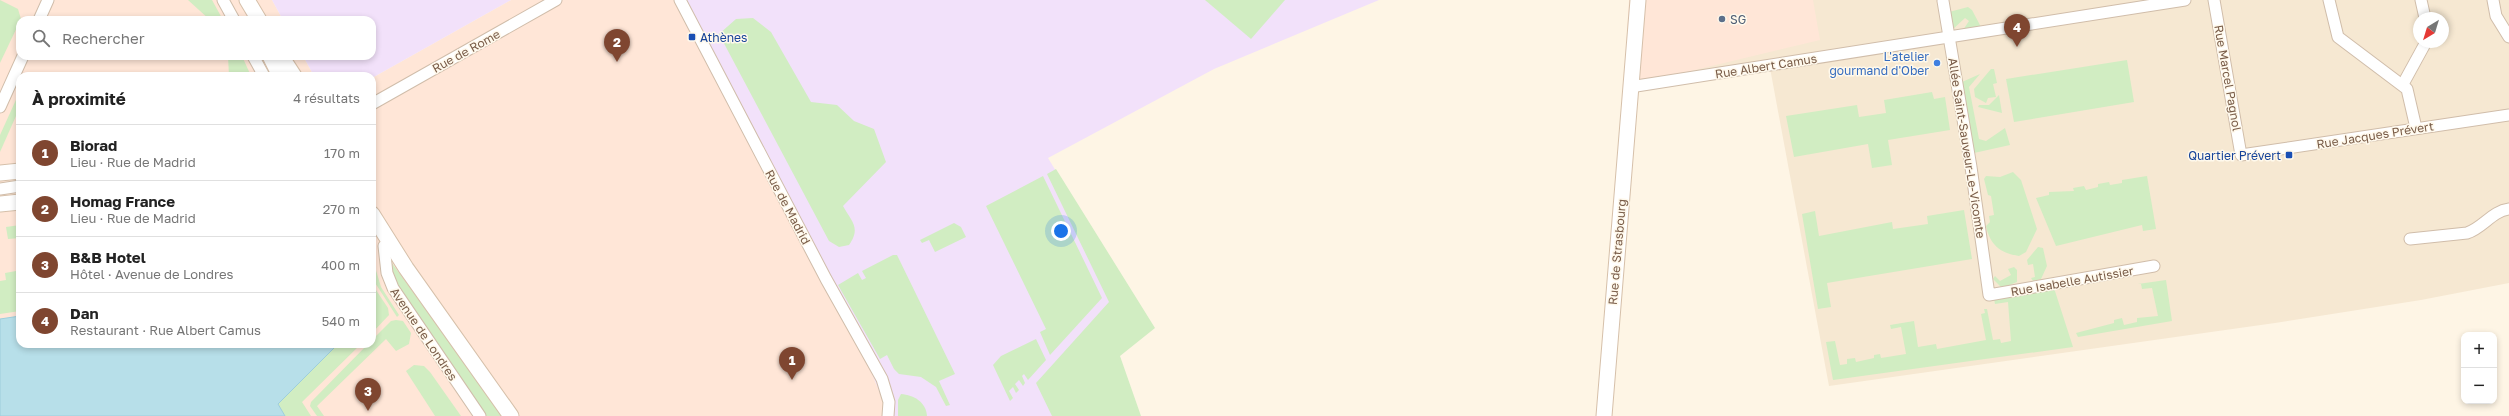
<!DOCTYPE html>
<html lang="fr">
<head>
<meta charset="utf-8">
<style>
  body { margin:0; font-family:"Golos Text",sans-serif; background:#f2f2f2; color:#222 }
  .controls { position:absolute; right:12px; bottom:12px; display:grid; overflow:hidden; border-radius:8px; box-shadow:0 2px 6px #0003 }
  .controls button { width:36px; height:36px; display:grid; place-items:center; padding:0; border:0; border-bottom:1px solid #e0e0e0; background:#fff; color:#222; font:20px sans-serif }
  .compass { position:absolute; left:2413px; top:12px; width:36px; height:36px; border-radius:50%; background:#fff; box-shadow:0 2px 6px #0003; rotate:218deg }
  .you { position:absolute; left:1061px; top:231px; width:14px; height:14px; margin:-10px; border:3px solid #fff; border-radius:50%; background:#1a73e8; box-shadow:0 0 0 6px #1a73e833 }
  .badge { display:grid; place-items:center; width:26px; height:26px; border-radius:50%; background:#7f4630; color:#fff; font-size:13px; font-weight:700 }
  .pin { position:absolute; translate:-50% -33px; filter:drop-shadow(0 1px 2px #0008) }
  .pin::after { content:''; position:absolute; top:21px; width:14px; height:12px; background:inherit; clip-path:polygon(0 0,100% 0,50% 100%) }
  .list { margin:0; padding:0; list-style:none }
  h2 { display:flex; justify-content:space-between; align-items:center; height:52px; margin:0; padding:0 16px; font-size:17px }
  h2 small { font-size:13px; font-weight:400; color:#767676 }
  .list li { display:grid; grid-template-columns:26px 1fr auto; gap:12px; align-items:center; box-sizing:border-box; height:56px; padding:0 16px; border-top:1px solid #e0e0e0 }
  .list b { display:block; font-size:15px; white-space:nowrap }
  .list p { margin:0; font-size:13px; white-space:nowrap; color:#767676 }
  .list em { font-size:13px; font-style:normal; color:#767676 }
  .icon { flex:none; width:22px; height:22px; fill:none; stroke:currentColor; stroke-width:2; stroke-linecap:round; stroke-linejoin:round }
  .map { position:relative; flex:none; width:2509px; height:416px; overflow:hidden }
  .search { position:absolute; background:#fff; box-shadow:0 2px 6px #0003; left:16px; top:16px; width:360px; height:44px; display:flex; align-items:center; gap:10px; box-sizing:border-box; padding:0 14px; border-radius:12px; color:#767676; font-size:15px }
  .panel { position:absolute; background:#fff; box-shadow:0 2px 6px #0003; left:16px; top:72px; width:360px; height:276px; border-radius:12px }
  .map>svg:first-child { display:block }
</style>
</head>
<body>
<div class="map">
<svg width="2509" height="416" viewBox="0 0 2509 416">
  <rect width="100%" height="100%" fill="#fef5e5"/>
  <path fill="#f6e8d2" fill-rule="evenodd" d="M 1639,0 L 2509,0 L 2509,283 L 2421,300 L 2275,323 L 1829,386 L 1770,68 L 1641,83 ZM 2419,18 L 2443,18 L 2443,42 L 2419,42 Z"/>
  <g fill="#ffe6d7">
    <polygon points="0,0 272,0 283,20 20,20 20,56 303,56 314,76 20,76 20,344 372,344 372,78 511,0 675,0 870,369 884,403 883,416 0,416"/>
    <polygon points="1629,0 1813,0 1820,40 1641,83 1624,82"/>
  </g>
  <g fill="#f2e1fa">
    <polygon points="272,0 511,0 372,78 372,76 314,76 303,56 372,56 372,20 283,20"/>
    <polygon points="675,0 1379,0 1214,69 1048,158 1151,327 1118,355 1139,416 883,416 884,403 870,369"/>
  </g>
  <g fill="#d1edc2">
    <polygon points="0,0 18,9 21,19 0,63"/>
    <polygon points="188,0 212,0 223,20 210,20"/>
    <polygon points="1205,0 1285,0 1251,39"/>
    <polygon points="1968,7 1972,10 1981,27 1963,30 1969,21 1965,18 1952,30 1949,12"/>
    <path d="M 753,18 L 771,32 L 811,102 L 837,105 L 854,121 L 874,129 L 886,162 L 843,206 C 852,222 861,228 849,245 L 839,247 L 829,241 L 719,34 L 736,19 Z"/>
    <polygon points="228,56 242,56 251,76 229,76"/>
    <polygon points="2127,60 2134,102 2014,122 2006,79"/>
    <polygon points="1991,69 1994,69 1997,83 1993,84 1996,97 1988,98 1986,103 1975,97 1974,89"/>
    <polygon points="1980,74 1969,87 1979,139 1986,141 2005,128 2010,145 1974,153 1962,82"/>
    <polygon points="20,91 20,107 0,152 0,135"/>
    <polygon points="1932,92 1934,99 1945,97 1950,130 1888,140 1892,165 1872,168 1868,144 1794,157 1786,116 1857,105 1859,117 1886,113 1884,100"/>
    <polygon points="1999,95 2002,113 1978,107 1979,105 1989,105"/>
    <polygon points="1056,169 1155,328 1120,356 1141,416 1052,416 1036,383 1109,302 1047,174"/>
    <path d="M 2013,172 L 2021,180 L 2037,229 L 2026,252 L 2019,256 C 2000,253 1990,245 1986,226 L 1990,222 L 1989,216 L 1994,215 L 1991,196 L 1988,195 L 1984,179 L 1986,176 L 2000,177 Z"/>
    <polygon points="1043,176 1102,298 1050,355 1040,332 1046,329 986,206"/>
    <polygon points="2147,176 2156,229 2143,231 2142,225 2056,246 2036,198 2049,195 2049,192 2074,191 2073,188 2084,186 2086,190 2098,187 2098,184 2109,182 2110,185 2122,183 2122,180"/>
    <polygon points="1964,210 1972,259 1827,283 1831,307 1818,309 1802,214 1815,211 1819,236 1892,222 1893,229 1928,224 1927,216"/>
    <polygon points="954,223 961,227 966,237 935,252 929,240 922,243 920,240"/>
    <polygon points="20,225 20,238 8,239 6,227"/>
    <polygon points="2038,247 2043,248 2047,266 2041,279 2033,281 2031,278 2035,277 2033,264 2028,265 2027,260"/>
    <polygon points="893,255 897,255 955,374 939,381 950,405 946,406 936,387 921,377 899,374 894,369 887,355 880,359 838,285 858,273 862,280 866,278 862,271"/>
    <polygon points="372,257 381,287 399,315 397,317 372,278"/>
    <polygon points="389,259 503,416 483,416 396,288"/>
    <polygon points="2014,267 2017,270 2017,282 2002,288 1993,279 1995,276 2000,281 2011,275 2008,269"/>
    <polygon points="16,271 17,277 20,277 20,311 0,314 0,281 6,280 5,273"/>
    <polygon points="2166,280 2172,321 2078,337 2076,333 2114,323 2114,320 2122,318 2124,325 2137,322 2137,318 2158,316 2152,288 2142,289 2141,284 2138,284"/>
    <polygon points="372,284 388,308 389,315 372,333"/>
    <polygon points="2054,288 2073,347 1833,380 1826,342 1835,341 1840,365 1847,364 1847,359 1855,358 1856,362 1874,358 1874,355 1880,354 1881,358 1906,354 1901,327 1891,329 1890,325 1914,321 1918,347 1936,344 1937,349 1986,340 1981,314 1985,313 1984,309 1987,309 1993,340 2000,339 2001,343 2011,341 2008,302 1995,304 1994,299"/>
    <polygon points="396,320 403,321 411,333 409,344 396,351 386,339 317,406 324,416 317,416 310,406 311,402 368,344 372,344 372,340 391,321"/>
    <polygon points="1036,339 1046,360 1028,380 1024,374 1022,376 1025,383 1023,386 1019,380 1015,384 1019,390 1016,393 1013,387 1009,391 1013,398 1010,401 993,365 1001,356"/>
    <polygon points="338,344 361,344 302,402 311,416 285,416 278,404"/>
    <polygon points="414,365 424,366 430,372 461,416 435,416 406,371"/>
    <path d="M 901,394 C 914,395 926,402 927,416 L 898,416 L 898,400 Z"/>
  </g>
  <polygon fill="#b7dfe9" stroke="#9dcedc" points="20,316 20,344 338,344 278,404 285,416 0,416 0,319"/>
  <g fill="none" stroke-linecap="round" stroke-linejoin="round">
    <g stroke="#d0bdaa" stroke-width="13">
      <g id="street">
        <polyline points="223,0 234,20"/>
        <polyline points="680,0 826,279 882,379 889,402 888,416"/>
        <polyline points="2214,0 2241,155 2509,115"/>
        <polyline points="2329,0 2338,37 2407,89 2416,128"/>
        <polyline points="2421,0 2425,18"/>
        <polyline points="2493,0 2496,16 2509,37"/>
        <polyline points="1943,1 1971,167 1989,295 2154,266"/>
        <polyline points="39,20 48,0"/>
        <polyline points="253,56 264,76"/>
        <polyline points="2403,84 2426,42"/>
        <polyline points="1630,87 2185,0"/>
        <polyline points="372,104 556,0"/>
        <polyline points="0,107 23,56"/>
        <polyline points="0,189 20,186"/>
        <path d="M 2410,239 L 2467,233 C 2483,228 2492,211 2509,209"/>
        <polyline points="384,246 387,273 393,288 480,416"/>
      </g>
    </g>
    <g stroke="#d6c0aa" stroke-width="17">
      <g id="secondary">
        <polyline points="247,0 259,20"/>
        <polyline points="270,56 280,76"/>
        <polyline points="281,56 294,76"/>
        <polyline points="0,173 20,171"/>
        <polyline points="0,204 20,202"/>
        <polyline points="372,214 406,268 511,416"/>
        <polyline points="1604,416 1638,0"/>
      </g>
    </g>
    <use href="#street" stroke="#fff" stroke-width="11"/>
    <use href="#secondary" stroke="#fff" stroke-width="15"/>
  </g>
  <circle fill="#5c6f8a" stroke="#fff9ec" stroke-width="1.5" cx="1722" cy="19" r="4"/>
  <g fill="#1a4fb4" stroke="#fff9ec" stroke-width="1.5">
    <rect x="688" y="33" width="8" height="8" rx="2"/>
    <rect x="2285" y="151" width="8" height="8" rx="2"/>
  </g>
  <circle fill="#3f7fe0" stroke="#fff9ec" stroke-width="1.5" cx="1937" cy="63" r="4"/>
  <g text-anchor="middle" dominant-baseline="central" stroke-width="3" stroke-linejoin="round" paint-order="stroke">
    <g font-size="12" fill="#4e5e75" stroke="#fff9ec" text-anchor="start">
      <text x="1730" y="19">SG</text>
    </g>
    <g font-size="12" fill="#164399" stroke="#fff9ec" text-anchor="start">
      <text x="700" y="37">Athènes</text>
      <text x="2281" y="155" text-anchor="end">Quartier Prévert</text>
    </g>
    <g font-size="12" fill="#795c48" stroke="#fff9ec">
      <text transform="translate(466 51) rotate(-29)">Rue de Rome</text>
      <text transform="translate(1766 66) rotate(-9)">Rue Albert Camus</text>
      <text transform="translate(2228 78) rotate(80)">Rue Marcel Pagnol</text>
      <text transform="translate(2375 135) rotate(-9)">Rue Jacques Prévert</text>
      <text transform="translate(1967 148) rotate(81)">Allée Saint-Sauveur-Le-Vicomte</text>
      <text transform="translate(788 207) rotate(62)">Rue de Madrid</text>
      <text transform="translate(1617 252) rotate(-85)">Rue de Strasbourg</text>
      <text transform="translate(2072 281) rotate(-10)">Rue Isabelle Autissier</text>
      <text transform="translate(424 334) rotate(56)">Avenue de Londres</text>
    </g>
    <g font-size="12" fill="#366cbe" stroke="#fff9ec" text-anchor="end">
      <text x="1929" y="56">L'atelier<tspan x="1929" dy="14">gourmand d'Ober</tspan></text>
    </g>
  </g>
</svg>
<div class="controls">
<button>+</button>
<button>−</button>
</div>
<svg class="compass" viewBox="-18 -18 36 36"><path d="M0-13l5 13h-10z" fill="#e53935"/><path d="M0 13l5-13h-10z" fill="#767676"/></svg>
<div class="you"></div>
<div class="pin badge" style="left:792px;top:380px">1</div>
<div class="pin badge" style="left:617px;top:62px">2</div>
<div class="pin badge" style="left:368px;top:411px">3</div>
<div class="pin badge" style="left:2017px;top:47px">4</div>
<div class="search"><svg class="icon" aria-label="search" viewBox="0 0 24 24"><circle cx="10" cy="10" r="6"/><path d="M15 15l6 6"/></svg>Rechercher</div>
<section class="panel">
<h2>À proximité<small>4 résultats</small></h2>
<ul class="list">
<li><span class="badge">1</span><div><b>Biorad</b><p>Lieu · Rue de Madrid</p></div><em>170 m</em></li>
<li><span class="badge">2</span><div><b>Homag France</b><p>Lieu · Rue de Madrid</p></div><em>270 m</em></li>
<li><span class="badge">3</span><div><b>B&amp;B Hotel</b><p>Hôtel · Avenue de Londres</p></div><em>400 m</em></li>
<li><span class="badge">4</span><div><b>Dan</b><p>Restaurant · Rue Albert Camus</p></div><em>540 m</em></li>
</ul>
</section>
</div>
</body>
</html>
